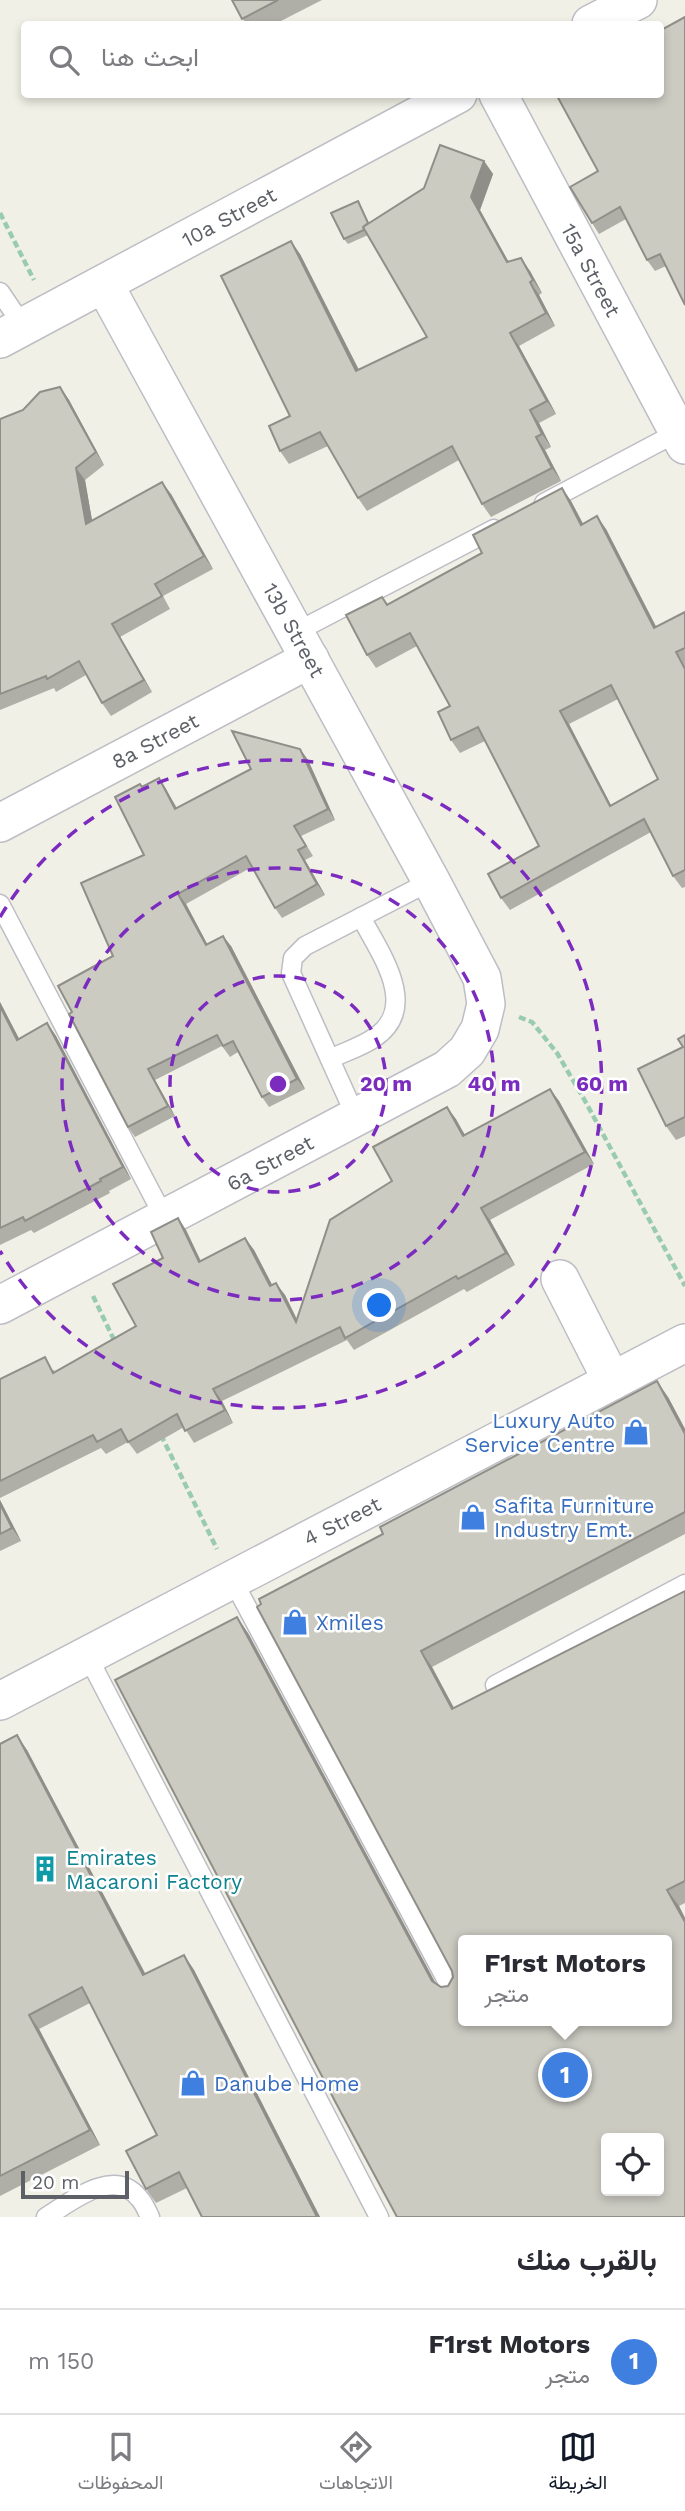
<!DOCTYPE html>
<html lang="ar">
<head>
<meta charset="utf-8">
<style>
  body { margin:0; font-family:"Work Sans",Vazirmatn,sans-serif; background:#f7f7f7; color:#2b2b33; direction:rtl }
  .controls { position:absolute; right:21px; bottom:21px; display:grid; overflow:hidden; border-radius:7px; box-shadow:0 4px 10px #0003 }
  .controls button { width:63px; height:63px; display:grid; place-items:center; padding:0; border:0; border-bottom:2px solid #e1e1e2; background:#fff; color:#2b2b33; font:35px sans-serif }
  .scale { position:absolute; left:21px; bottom:18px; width:108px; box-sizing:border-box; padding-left:7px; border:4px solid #5d6067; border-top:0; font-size:19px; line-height:24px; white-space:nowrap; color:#5d6067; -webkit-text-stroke:5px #fff; paint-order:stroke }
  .you { position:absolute; left:380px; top:1306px; width:24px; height:24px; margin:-18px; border:5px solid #fff; border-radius:50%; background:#1a73e8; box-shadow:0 0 0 10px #1a73e833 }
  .badge { display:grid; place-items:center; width:46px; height:46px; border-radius:50%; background:#111827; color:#fff; font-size:23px; font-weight:700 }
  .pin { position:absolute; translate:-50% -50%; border:4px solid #fff; box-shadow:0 2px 7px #0006 }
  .popup { position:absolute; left:458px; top:1935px; width:214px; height:91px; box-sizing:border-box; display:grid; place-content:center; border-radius:7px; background:#fff; filter:drop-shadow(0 2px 5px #0005); font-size:23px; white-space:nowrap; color:#7c7c81 }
  .popup b { font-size:26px; color:#2b2b33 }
  .popup::after { content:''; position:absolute; left:50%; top:100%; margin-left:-14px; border:14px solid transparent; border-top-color:#fff }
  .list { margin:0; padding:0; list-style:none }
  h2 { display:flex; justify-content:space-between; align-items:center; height:91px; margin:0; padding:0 28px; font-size:30px }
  h2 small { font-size:23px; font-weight:400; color:#7c7c81 }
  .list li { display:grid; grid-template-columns:46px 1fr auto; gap:21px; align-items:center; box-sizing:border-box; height:105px; padding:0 28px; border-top:2px solid #e1e1e2 }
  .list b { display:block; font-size:26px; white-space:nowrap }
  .list p { margin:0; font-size:23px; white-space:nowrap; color:#7c7c81 }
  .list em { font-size:23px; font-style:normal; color:#7c7c81 }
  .icon { flex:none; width:38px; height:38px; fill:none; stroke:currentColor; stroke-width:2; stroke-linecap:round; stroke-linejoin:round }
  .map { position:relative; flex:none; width:685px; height:2217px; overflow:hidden; direction:ltr }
  .search { position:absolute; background:#fff; box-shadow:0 4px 10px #0003; left:21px; right:21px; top:21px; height:77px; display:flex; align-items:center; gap:18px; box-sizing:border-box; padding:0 24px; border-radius:7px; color:#7c7c81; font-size:26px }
  .sheet { height:196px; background:#fff }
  nav { display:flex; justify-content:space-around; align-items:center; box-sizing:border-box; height:98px; border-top:2px solid #e1e1e2; background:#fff; font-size:19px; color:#7c7c81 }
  nav a { display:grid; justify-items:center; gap:4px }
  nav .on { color:#111827 }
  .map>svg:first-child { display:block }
</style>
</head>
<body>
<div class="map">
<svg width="685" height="2217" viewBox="0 0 685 2217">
  <rect width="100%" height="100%" fill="#f1f0e6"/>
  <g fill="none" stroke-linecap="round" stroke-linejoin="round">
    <g stroke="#bdbec5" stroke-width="21">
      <g id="lane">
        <polyline points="0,292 23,326"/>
        <polyline points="544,503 678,432"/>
        <polyline points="296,632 494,529"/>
        <polyline points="0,904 165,1219"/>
        <path d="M 330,1059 C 344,1052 361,1047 374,1038 C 421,1007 379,952 361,917"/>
        <polyline points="356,1117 291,973 293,958 305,946 431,881"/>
        <polyline points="232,1579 453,1992"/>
        <polyline points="87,1655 379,2217"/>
        <polyline points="495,1685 685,1584"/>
        <path d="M 46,2217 C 71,2202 113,2166 139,2198 C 144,2203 147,2211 150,2217"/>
      </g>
    </g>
    <g stroke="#bdbec5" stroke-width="40">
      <g id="street">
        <polyline points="591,24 638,0"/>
        <polyline points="498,94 685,445"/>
        <polyline points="0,339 458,94"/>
        <polyline points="0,823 310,659"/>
        <polyline points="560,1279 612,1381"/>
        <polyline points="0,1305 447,1069 467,1051 480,1029 486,1004 482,978 431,881 104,284"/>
        <polyline points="0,1701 685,1343"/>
      </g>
    </g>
    <g stroke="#99cbb1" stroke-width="4.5" stroke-dasharray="7 3.5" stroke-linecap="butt">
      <polyline points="0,213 34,280"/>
      <polyline points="519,1017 532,1022 557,1053 584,1099 685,1286"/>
      <polyline points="93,1296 115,1342"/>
      <polyline points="161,1435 217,1549"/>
    </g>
    <use href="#lane" stroke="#fff" stroke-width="18"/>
    <use href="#street" stroke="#fff" stroke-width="37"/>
  </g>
  <g fill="#afafa7" fill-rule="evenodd">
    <polygon points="232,0 322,0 275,24 246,24"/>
    <polygon points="661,94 666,266 655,271 647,260 626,219 599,234 592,223 598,171"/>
    <polygon points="484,161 493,174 480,210 508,262 530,271 542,293 539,295 555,326 519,346 556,414 539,423 551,447 545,450 561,481 491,517 482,504 459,460 367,511 358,498 328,446 289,464 280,451 290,416 300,254 359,370 427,337 368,235 348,244 344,239 358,201 369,223"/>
    <polygon points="60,387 69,400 104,465 85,480 92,521 171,494 213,569 163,596 170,609 120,637 152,692 111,716 102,703 86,675 56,692 54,688 0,710 0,419 23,410"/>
    <path d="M 562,488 L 571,501 L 583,524 L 606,529 L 656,627 L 685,612 L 685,887 L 682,888 L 673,876 L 651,832 L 510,910 L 501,898 L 539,846 L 485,741 L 460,753 L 451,740 L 450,706 L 417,646 L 376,668 L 367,655 L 382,597 L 388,604 L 482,553 ZM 618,699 L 658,779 L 611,805 L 569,724 Z"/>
    <polygon points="300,749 308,760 335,820 301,836 313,856 305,860 325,895 282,918 275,908 252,867 186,904 207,944 231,946 305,1089 269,1107 262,1097 238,1052 230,1057 222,1046 155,1080 175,1116 135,1137 128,1127 72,1012 113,956 144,855 143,787 159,778 166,789 177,808"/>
    <polygon points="0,1002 19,1039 47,1023 56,1036 131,1179 109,1191 110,1193 34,1233 31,1230 0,1245"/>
    <polygon points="685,1035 685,1136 676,1140 666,1126"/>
    <polygon points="550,1089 559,1101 594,1164 490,1220 515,1265 467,1292 464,1289 354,1350 347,1340 222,1401 233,1423 194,1443 184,1427 137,1454 128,1442 106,1454 101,1448 0,1498 0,1379 54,1370 55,1372 136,1326 163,1258 178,1218 186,1230 201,1261 245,1238 254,1250 272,1285 285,1295 297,1319 392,1181 447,1107 465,1135"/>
    <polygon points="668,1397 685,1429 685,1534 432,1667 454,1708 685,1591 685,1903 679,1906 685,1918 685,2217 397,2217 248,1633 436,1984 441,1987 448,1986 453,1977 452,1971 257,1607"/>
    <polygon points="0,1500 21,1541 0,1551"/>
    <polygon points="0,1744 27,1750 145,1974 184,1955 194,1970 320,2217 202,2217 187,2188 156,2203 146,2189 157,2135 90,2003 39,2029 100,2145 0,2196"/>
  </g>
  <g fill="#8f8e88">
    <polygon points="484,161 493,174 480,210 516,275 507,262 471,197"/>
    <polygon points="291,241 300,254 366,384 356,371"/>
    <polygon points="521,258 530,271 542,293 533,280"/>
    <polygon points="530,282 539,295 555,326 546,313"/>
    <polygon points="510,333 519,346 556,414 547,401"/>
    <polygon points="60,387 69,400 104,465 96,452"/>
    <polygon points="530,410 539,423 551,447 542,434"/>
    <polygon points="536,437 545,450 561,481 552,468"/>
    <polygon points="76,468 85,480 95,537 86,524"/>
    <polygon points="162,482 171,494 213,569 204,556"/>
    <polygon points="562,488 571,501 590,537 581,525"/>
    <polygon points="597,516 606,529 663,640 654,628"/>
    <polygon points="112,624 120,637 152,692 144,680"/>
    <polygon points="560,711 569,724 618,819 610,806"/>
    <polygon points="300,749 308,760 335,820 328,809"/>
    <polygon points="159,778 166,789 182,819 175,809"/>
    <polygon points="298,850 305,860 325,895 317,884"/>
    <polygon points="178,894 186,904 213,955 206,945"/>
    <polygon points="223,936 231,946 305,1089 297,1079"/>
    <polygon points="0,1002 26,1052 17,1040 0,1006"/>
    <polygon points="47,1023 56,1036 131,1179 123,1167"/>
    <polygon points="148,1069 155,1080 175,1116 168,1106"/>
    <polygon points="550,1089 559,1101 594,1164 585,1152"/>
    <polygon points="447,1107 456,1119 472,1148 463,1136"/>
    <polygon points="481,1208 490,1220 515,1265 506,1253"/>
    <polygon points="178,1218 186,1230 207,1275 199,1262"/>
    <polygon points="245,1238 254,1250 279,1298 270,1286"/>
    <polygon points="276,1283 285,1295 304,1335 296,1322"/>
    <polygon points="657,1381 668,1397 685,1429 685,1434"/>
    <polygon points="213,1389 222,1401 233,1423 225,1410"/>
    <polygon points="0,1500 21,1541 12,1528 0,1504"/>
    <polygon points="237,1617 248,1633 443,1997 432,1981"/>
    <polygon points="421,1651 432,1667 463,1725 452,1709"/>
    <polygon points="17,1735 27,1750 154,1990 143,1975"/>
    <polygon points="667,1890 679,1906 685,1918 685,1922"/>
    <polygon points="184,1955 194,1970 320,2217 317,2217"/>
    <polygon points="29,2015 39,2029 100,2145 90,2130"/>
  </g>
  <g fill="#cccbc2" stroke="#8f8e88" stroke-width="2" fill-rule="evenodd">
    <polygon points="232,0 278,0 242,19"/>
    <polygon points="685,17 685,305 660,254 647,260 620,207 592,223 570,187 598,171 556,94 661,94 661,30"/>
    <polygon points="440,145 484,161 471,197 507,262 521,258 533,280 530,282 546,313 510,333 547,401 530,410 542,434 536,437 552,468 482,504 452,446 358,498 320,432 280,451 269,426 290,416 221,276 291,241 356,371 427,337 363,227 424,188"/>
    <polygon points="358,201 368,223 363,227 364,230 344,239 331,213"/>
    <polygon points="60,387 96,452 76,468 86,524 162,482 204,556 155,584 162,596 112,624 144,680 102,703 79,661 47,679 46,676 0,694 0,419 23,410 40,392"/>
    <path d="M 562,488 L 581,525 L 597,516 L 654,628 L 685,612 L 685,648 L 676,652 L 685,669 L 685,870 L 673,876 L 644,819 L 501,898 L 488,874 L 539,846 L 478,727 L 451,740 L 438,712 L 450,706 L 410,633 L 367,655 L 346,615 L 382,597 L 387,605 L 482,553 L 473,535 ZM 611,685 L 658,779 L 610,806 L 560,711 Z"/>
    <polygon points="232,731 300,749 328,809 294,826 306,846 298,850 317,884 275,908 246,856 178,894 206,945 223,936 297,1079 262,1097 233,1041 223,1046 217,1035 148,1069 168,1106 128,1127 69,1014 72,1012 58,986 113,956 81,883 144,855 115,797 140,784 142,787 159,778 175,809 251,769"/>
    <polygon points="0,1006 17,1040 47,1023 123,1167 100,1179 101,1181 25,1221 23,1217 0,1228"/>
    <polygon points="685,1035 685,1117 666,1126 638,1069 683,1047 678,1039"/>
    <polygon points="550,1089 585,1152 481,1208 506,1253 458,1279 456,1276 345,1338 340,1327 213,1389 225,1410 185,1431 177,1414 128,1442 121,1429 97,1442 93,1435 0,1481 0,1379 45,1357 53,1373 136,1326 113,1284 163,1258 151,1232 178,1218 199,1262 245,1238 270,1286 276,1283 296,1322 330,1220 392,1181 373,1147 447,1107 463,1136"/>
    <path d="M 657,1381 L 685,1434 L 685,1512 L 421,1651 L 452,1709 L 685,1591 L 685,1881 L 667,1890 L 685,1922 L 685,2217 L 397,2217 L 337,2105 L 115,1680 L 237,1617 L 432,1981 L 441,1987 L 448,1986 L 453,1977 L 452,1971 L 257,1607 L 261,1604 L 259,1599 L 383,1534 L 380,1527 ZM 464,1940 L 667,1940 L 667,2021 L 464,2021 ZM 606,2138 L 659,2138 L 659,2191 L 606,2191 Z"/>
    <polygon points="0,1504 12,1528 0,1534"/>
    <polygon points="17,1735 143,1975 184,1955 317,2217 202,2217 179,2172 146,2189 126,2151 157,2135 82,1987 29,2015 90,2130 0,2176 0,1744"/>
  </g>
  <g fill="none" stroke="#7b2cbf" stroke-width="3.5" stroke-dasharray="12 9">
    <circle cx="278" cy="1084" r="108"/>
    <circle cx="278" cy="1084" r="216"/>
    <path d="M0 917A324 324 0 1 1 0 1251"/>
  </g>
  <defs>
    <g id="shop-bare" transform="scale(2.1)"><path d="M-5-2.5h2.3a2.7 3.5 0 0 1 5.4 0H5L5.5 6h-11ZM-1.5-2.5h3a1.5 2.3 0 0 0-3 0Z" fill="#3f7fe0" stroke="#fff" stroke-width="2.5" paint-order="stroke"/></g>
    <g id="building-bare" transform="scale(2.1)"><path d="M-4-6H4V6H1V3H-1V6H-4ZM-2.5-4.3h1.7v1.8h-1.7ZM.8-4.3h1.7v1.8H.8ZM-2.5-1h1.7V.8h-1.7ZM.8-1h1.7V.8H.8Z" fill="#0f9aa8" stroke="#fff" stroke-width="2.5" paint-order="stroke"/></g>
  </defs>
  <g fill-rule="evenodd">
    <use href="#shop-bare" x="636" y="1432"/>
    <use href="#shop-bare" x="473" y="1517"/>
    <use href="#shop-bare" x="295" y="1622"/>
    <use href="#building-bare" x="45" y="1869"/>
    <use href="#shop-bare" x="193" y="2083"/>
  </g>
  <g text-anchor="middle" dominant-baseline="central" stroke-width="5" stroke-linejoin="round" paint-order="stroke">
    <g font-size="21" fill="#5d6067" stroke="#fff">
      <text transform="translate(229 217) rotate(-28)">10a Street</text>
      <text transform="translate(591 270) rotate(62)">15a Street</text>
      <text transform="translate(294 630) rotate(61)">13b Street</text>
      <text transform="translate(155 741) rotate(-28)">8a Street</text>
      <text transform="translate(270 1163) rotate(-28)">6a Street</text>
      <text transform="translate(342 1521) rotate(-27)">4 Street</text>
    </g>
    <g font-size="21" fill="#366cbe" stroke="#fff" text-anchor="start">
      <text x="615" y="1420" text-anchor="end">Luxury Auto<tspan x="615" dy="24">Service Centre</tspan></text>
      <text x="494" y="1505">Safita Furniture<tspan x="494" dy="24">Industry Emt.</tspan></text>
      <text x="316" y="1622">Xmiles</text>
      <text x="214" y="2083">Danube Home</text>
    </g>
    <g font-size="21" fill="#0d838f" stroke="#fff" text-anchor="start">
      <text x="66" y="1857">Emirates<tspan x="66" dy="24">Macaroni Factory</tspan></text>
    </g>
  </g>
  <circle cx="278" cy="1084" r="10" fill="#7b2cbf" stroke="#fff" stroke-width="3.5"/>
  <g font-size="21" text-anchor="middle" font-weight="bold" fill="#7b2cbf" stroke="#fff" stroke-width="5" stroke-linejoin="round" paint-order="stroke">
    <text x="386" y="1091">20 m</text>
    <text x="494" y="1091">40 m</text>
    <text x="602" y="1091">60 m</text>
  </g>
</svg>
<div class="controls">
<button><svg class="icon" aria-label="locate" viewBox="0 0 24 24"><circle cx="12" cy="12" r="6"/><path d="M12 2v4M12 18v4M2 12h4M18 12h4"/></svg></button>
</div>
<div class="scale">20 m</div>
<div class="you"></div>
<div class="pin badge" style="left:565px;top:2075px;background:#3f7fe0">1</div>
<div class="popup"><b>F1rst Motors</b>متجر</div>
<div class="search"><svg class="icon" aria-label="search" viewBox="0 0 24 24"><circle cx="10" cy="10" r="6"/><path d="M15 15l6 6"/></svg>ابحث هنا</div>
</div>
<section class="sheet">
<h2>بالقرب منك<small></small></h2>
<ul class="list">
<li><span class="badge" style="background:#3f7fe0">1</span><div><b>F1rst Motors</b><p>متجر</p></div><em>150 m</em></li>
</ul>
</section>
<nav>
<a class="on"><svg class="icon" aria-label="map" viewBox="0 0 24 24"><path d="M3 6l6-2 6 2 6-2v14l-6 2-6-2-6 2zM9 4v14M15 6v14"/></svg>الخريطة</a>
<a><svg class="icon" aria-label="directions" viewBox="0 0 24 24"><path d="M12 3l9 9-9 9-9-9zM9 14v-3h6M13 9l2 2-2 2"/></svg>الاتجاهات</a>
<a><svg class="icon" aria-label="saved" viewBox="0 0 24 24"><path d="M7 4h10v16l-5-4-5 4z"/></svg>المحفوظات</a>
</nav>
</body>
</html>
